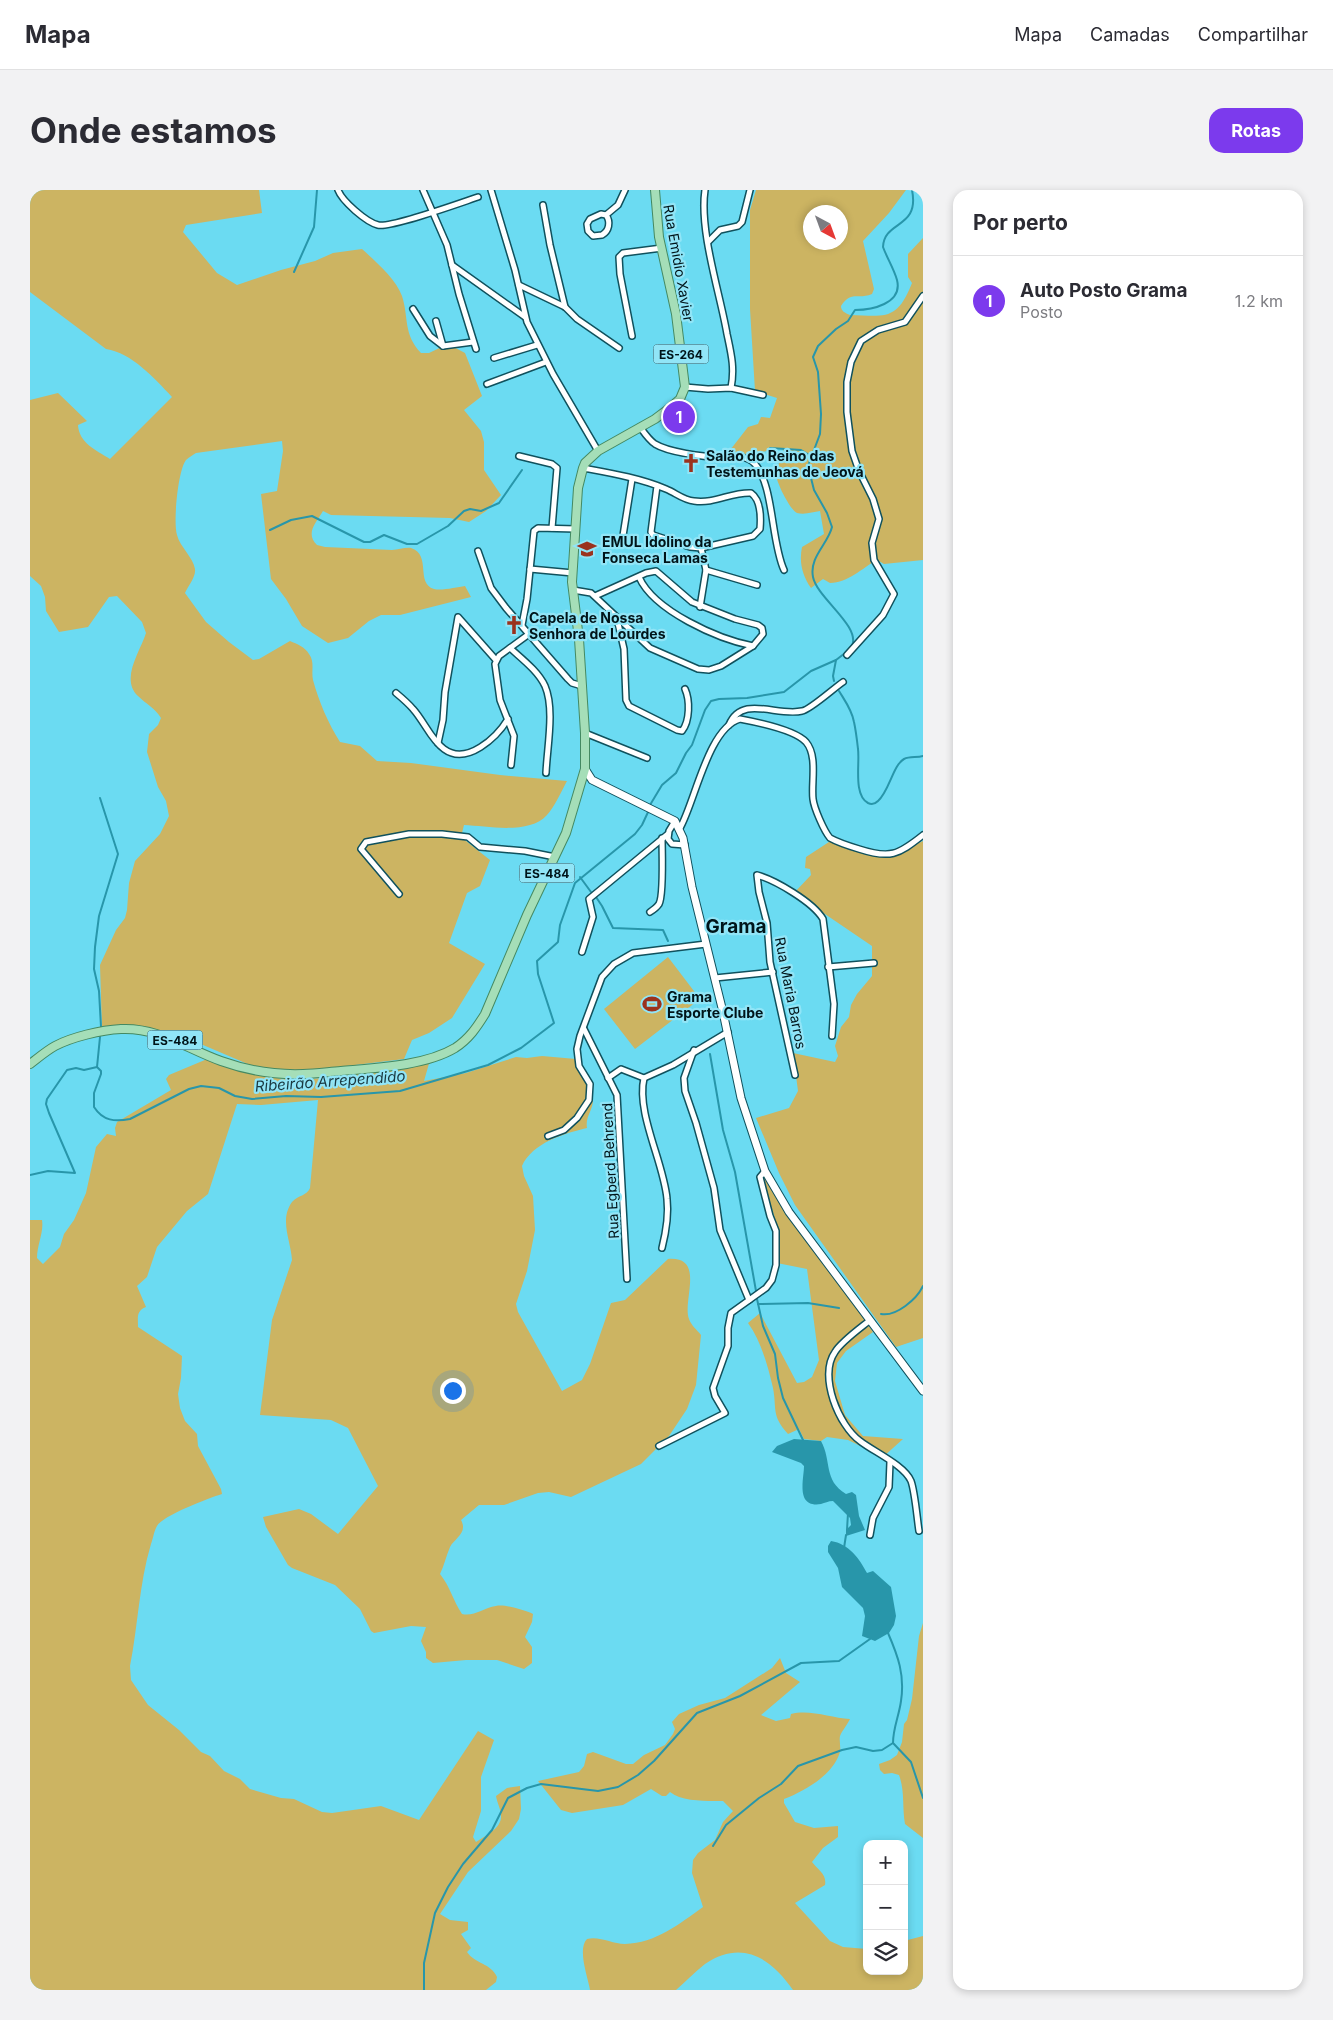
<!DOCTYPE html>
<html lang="pt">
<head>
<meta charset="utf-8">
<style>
  body { margin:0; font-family:Inter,sans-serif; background:#f2f2f3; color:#2b2b33 }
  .controls { position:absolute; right:15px; bottom:15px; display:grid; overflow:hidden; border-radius:10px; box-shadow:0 2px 8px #0003 }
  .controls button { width:45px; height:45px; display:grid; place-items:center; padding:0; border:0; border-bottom:1px solid #e1e1e2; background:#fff; color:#2b2b33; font:25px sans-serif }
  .compass { position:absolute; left:773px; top:15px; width:45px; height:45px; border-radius:50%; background:#fff; box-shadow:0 2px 8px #0003; rotate:139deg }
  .you { position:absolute; left:422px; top:1200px; width:18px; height:18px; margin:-12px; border:4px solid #fff; border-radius:50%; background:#1a73e8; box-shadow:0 0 0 8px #1a73e833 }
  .badge { display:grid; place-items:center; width:32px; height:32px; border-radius:50%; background:#7c3aed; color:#fff; font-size:16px; font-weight:700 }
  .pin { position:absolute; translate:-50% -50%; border:2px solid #fff; box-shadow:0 1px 5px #0006 }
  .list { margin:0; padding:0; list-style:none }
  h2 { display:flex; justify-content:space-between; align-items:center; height:65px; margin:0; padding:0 20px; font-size:21px }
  h2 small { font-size:16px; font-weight:400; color:#7c7c81 }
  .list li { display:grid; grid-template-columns:32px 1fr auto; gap:15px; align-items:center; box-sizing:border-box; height:90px; padding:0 20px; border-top:1px solid #e1e1e2 }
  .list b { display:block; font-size:19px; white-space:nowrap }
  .list p { margin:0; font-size:16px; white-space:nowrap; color:#7c7c81 }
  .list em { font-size:16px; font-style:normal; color:#7c7c81 }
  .icon { flex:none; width:28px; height:28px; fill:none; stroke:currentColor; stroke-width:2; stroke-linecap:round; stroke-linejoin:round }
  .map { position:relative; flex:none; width:893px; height:1800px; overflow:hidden; border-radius:15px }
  header { display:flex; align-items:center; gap:30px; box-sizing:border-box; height:70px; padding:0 25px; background:#fff; border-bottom:1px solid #e1e1e2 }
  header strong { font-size:24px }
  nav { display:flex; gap:28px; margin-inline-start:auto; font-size:18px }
  .intro { display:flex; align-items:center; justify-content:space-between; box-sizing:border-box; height:120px; padding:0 30px }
  h1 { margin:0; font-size:35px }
  .button { padding:12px 22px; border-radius:15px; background:#7c3aed; color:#fff; font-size:18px; font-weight:700 }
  main { display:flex; gap:30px; padding:0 30px }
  aside { flex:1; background:#fff; border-radius:15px; box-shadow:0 2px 8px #0003 }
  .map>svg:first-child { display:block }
</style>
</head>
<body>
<header>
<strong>Mapa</strong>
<nav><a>Mapa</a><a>Camadas</a><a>Compartilhar</a></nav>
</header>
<div class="intro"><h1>Onde estamos</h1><a class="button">Rotas</a></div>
<main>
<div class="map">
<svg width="893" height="1800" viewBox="0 0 893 1800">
  <rect width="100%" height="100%" fill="#6bdbf2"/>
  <g fill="#ccb462" fill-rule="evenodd">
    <path d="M 0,0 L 229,0 L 232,23 L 156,35 L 153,42 L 187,83 L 207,95 L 251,80 L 285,71 L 303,63 L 332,59 C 345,71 366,89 372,106 C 379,128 373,144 391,163 L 399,163 L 418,154 L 435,163 L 452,206 L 434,220 L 451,241 L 454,252 L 454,280 L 471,305 L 456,321 L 439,332 L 420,328 L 301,325 L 293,321 C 286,333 275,343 287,355 L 295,357 C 318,358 340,359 362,360 C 368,360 376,357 381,358 C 402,365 385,393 404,399 C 412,401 427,397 435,396 L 441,407 L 370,425 L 351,425 L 339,431 L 318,448 L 298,453 L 272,436 L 256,409 L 241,389 L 231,304 L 247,301 L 253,261 L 252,251 L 166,263 C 163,265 159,267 156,270 C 148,280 143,332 147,345 C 150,357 163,367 165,379 C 166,387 158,396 155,403 L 176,432 L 199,452 L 223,470 L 229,469 L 260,451 C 267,454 275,457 279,464 C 285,472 281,481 283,490 C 289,512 298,533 310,552 L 330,556 L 347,571 L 381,573 L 470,585 L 537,591 C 531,602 525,616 517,625 C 499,645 458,636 434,635 L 431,647 L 460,670 L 450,696 L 437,703 L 419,753 L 455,774 L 422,828 L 399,843 L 382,850 L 374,869 L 268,882 L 249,880 L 220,875 L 166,852 L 127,840 L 114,837 L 72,838 L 70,775 L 86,740 L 95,728 L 97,720 L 99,693 L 105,671 L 130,644 L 139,626 L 136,611 L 128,597 L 117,562 L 119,544 L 128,535 L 131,528 C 125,518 116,514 108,506 C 90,489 110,462 116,443 L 112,432 L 87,406 L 79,407 L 58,437 L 29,442 L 16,421 L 15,407 L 11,396 L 0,386 L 0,210 L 28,203 L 57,231 L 48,235 C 49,253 66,260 80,269 L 142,207 C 124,188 102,163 76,159 L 0,102 Z"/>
    <path d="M 726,0 L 876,0 L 859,23 L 833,51 L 844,99 L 842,104 C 828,110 821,100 811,116 C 811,121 815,123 820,125 C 856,126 867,131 882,93 L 878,87 L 878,64 L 893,48 L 893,370 L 854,374 L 847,370 C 832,378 818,393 800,393 L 793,389 L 781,398 C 772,385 769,372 772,357 L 794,344 L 790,321 C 783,322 775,325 767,323 C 760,320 745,290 746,283 C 746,275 753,269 754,261 L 751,258 L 722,264 L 697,264 L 718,237 L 728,234 L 731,227 L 740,228 L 747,208 L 725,201 L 720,119 L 720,20 ZM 781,22 L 811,22 L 811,52 L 781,52 Z"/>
    <polygon points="802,650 858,667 893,651 893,1148 866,1157 765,1015 749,983 726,928 759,918 768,901 763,863 805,872 808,866 805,856 811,837 819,827 821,815 827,804 842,786 842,756 764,703 781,685 780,679 775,678 776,667"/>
    <polygon points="638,767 670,809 605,859 574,819"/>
    <path d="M 512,866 L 546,869 C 551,880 564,897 563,910 C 563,920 555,927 557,938 C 535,943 502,953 492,976 L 494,986 L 503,1006 L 505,1040 L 497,1081 L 486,1114 L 488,1122 L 532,1201 L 552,1190 L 560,1174 L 581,1113 L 595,1110 L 638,1069 C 676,1066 652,1111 659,1129 C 661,1135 667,1140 671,1145 L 666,1195 L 657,1219 L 639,1246 L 611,1274 L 541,1307 L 519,1302 L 508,1303 L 474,1315 L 449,1315 L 431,1330 C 438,1343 425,1348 420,1357 C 416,1366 414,1376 410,1384 C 421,1398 423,1411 432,1424 C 444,1427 453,1418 466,1416 C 475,1414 494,1420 503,1424 L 502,1432 L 495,1447 L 502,1457 L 502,1473 L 494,1479 L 467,1470 L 436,1470 L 403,1473 L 396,1468 L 396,1462 L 391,1451 L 396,1437 L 381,1436 L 344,1443 L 341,1441 L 330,1419 L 305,1395 L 262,1378 L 258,1375 L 236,1337 L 233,1327 L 269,1319 L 281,1324 L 308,1344 L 348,1296 L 318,1238 L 301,1230 L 230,1225 L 242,1130 L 262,1070 C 261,1051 249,1030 262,1012 C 268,1005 277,1006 280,998 L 288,910 L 231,915 L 207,914 L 178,1004 L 157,1021 L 127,1057 L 117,1087 L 107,1096 L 116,1117 C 106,1121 108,1127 108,1137 L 152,1166 L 151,1188 L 148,1204 L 150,1218 L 155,1231 L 167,1244 L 168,1256 L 191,1299 L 192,1304 C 179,1308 132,1326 127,1336 C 124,1341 123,1349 121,1354 C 109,1394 108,1436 100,1476 L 101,1490 L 118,1515 L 149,1540 L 171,1562 L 180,1566 L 194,1581 L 210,1589 L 220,1599 L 251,1608 L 264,1609 L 292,1622 L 302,1623 L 351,1616 L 389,1630 L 448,1541 L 464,1550 L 451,1587 L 451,1621 L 443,1647 L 446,1652 C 455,1646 472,1638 471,1626 C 471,1619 467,1613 466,1606 L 477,1598 L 490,1596 L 491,1619 L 489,1629 L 481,1641 L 438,1682 L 410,1724 L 420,1730 L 438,1732 L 438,1740 L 431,1744 L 441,1758 L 437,1762 C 445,1774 461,1773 467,1787 L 466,1792 L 456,1800 L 0,1800 L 0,1030 L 12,1030 C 14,1043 7,1054 7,1068 L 13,1074 L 30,1057 L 34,1044 L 44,1030 L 56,1003 L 66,957 L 77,944 L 86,946 L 85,938 L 87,932 L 141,900 L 136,889 L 139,885 L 182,867 C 197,874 212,881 229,885 C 282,897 346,880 400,870 L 394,891 L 436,883 L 486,867 L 497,868 Z"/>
    <path d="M 731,973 L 742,997 L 843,1142 L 816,1161 L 807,1173 L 805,1191 L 815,1225 L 833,1246 L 873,1249 L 853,1267 L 818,1250 L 797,1247 L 791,1251 L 774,1249 L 769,1239 L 758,1244 C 741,1225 747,1219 743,1198 C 738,1176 731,1151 718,1133 L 730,1123 L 767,1193 L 774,1192 L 782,1187 L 789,1170 L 777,1079 L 747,1073 L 750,1046 L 730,978 Z"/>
    <path d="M 893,1433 L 893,1648 L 875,1634 C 872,1617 875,1601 869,1585 L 862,1583 L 854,1584 L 850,1580 L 849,1574 L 860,1570 L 867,1565 L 872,1552 L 874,1534 L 877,1530 L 882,1509 L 889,1446 Z"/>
    <path d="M 750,1468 L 756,1483 L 770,1492 L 731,1525 L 746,1531 L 760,1528 L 761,1524 C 780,1519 801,1528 820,1529 C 817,1535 812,1541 810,1546 C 809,1551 811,1557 810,1562 C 803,1585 775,1601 754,1609 L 754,1613 L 765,1632 L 784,1638 L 808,1636 L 808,1647 L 793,1658 L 782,1672 C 788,1680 797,1684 795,1695 L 765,1713 L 800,1751 L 813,1757 L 837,1759 L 837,1781 L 874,1781 L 874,1751 L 893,1746 L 893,1800 L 763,1800 C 741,1768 712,1749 675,1774 C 665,1782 655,1792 646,1800 L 560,1800 C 558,1787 547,1759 557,1749 C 570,1746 582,1754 595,1754 C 626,1753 649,1734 673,1717 L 662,1683 L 663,1670 L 668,1663 L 685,1650 L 693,1632 L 703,1621 L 693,1611 C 678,1611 652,1612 640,1602 L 636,1606 L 632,1606 L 621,1599 L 593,1615 L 542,1623 L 531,1620 L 508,1591 L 549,1582 L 554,1576 L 557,1564 L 563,1562 L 596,1574 L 603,1574 L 614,1565 L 635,1555 L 643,1544 L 645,1539 L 642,1532 L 649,1524 L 669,1515 L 695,1508 L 742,1478 Z"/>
  </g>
  <g fill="#2896aa">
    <path d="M 764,1249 L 791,1251 C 802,1271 793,1290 816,1304 L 822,1302 L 826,1305 L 829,1326 L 835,1340 L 816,1346 L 816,1340 L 821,1335 L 820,1328 L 803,1311 C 798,1311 795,1313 791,1314 C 765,1318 774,1289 774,1276 L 771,1273 L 742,1262 L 747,1256 Z"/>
    <path d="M 801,1351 C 819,1354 829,1368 837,1383 L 843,1381 L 861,1397 L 866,1426 L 864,1435 L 859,1443 L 845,1451 L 832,1446 L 835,1426 L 833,1418 L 812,1397 L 808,1378 L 798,1362 L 798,1356 Z"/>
  </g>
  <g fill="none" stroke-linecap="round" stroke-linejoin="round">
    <g stroke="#2896aa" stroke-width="2">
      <polyline points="264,82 284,37 287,0"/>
      <polyline points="740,258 771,260 781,266"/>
      <polyline points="240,340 261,330 282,326 334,352 340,352 354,345 377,354 387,354 418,336 434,321 440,319 451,321 469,313 492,280"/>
      <path d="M 822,456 C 831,436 787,408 783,387 C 779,367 798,354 802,337 L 797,323 L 784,300 L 778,276 L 790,244 L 791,224 L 788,182 L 783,167 L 788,156 L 806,139 L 818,131 L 825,120 C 841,120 873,114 867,90 C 864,79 857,68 853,57 C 854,30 890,39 882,0"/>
      <polyline points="804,491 803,486 806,470"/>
      <path d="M 809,501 C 815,511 822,520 824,532 C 826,541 827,550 828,559 C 830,573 823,605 838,613 C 842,615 845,614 848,611 C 859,602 863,575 874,569 C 880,566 887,568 893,566"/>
      <polyline points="70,608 88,664 69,726 65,757 64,779 69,801 71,837"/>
      <polyline points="620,615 632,595 646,583 656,563 662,555 675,520 681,511 689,509 717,508 754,502 781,481 806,470 819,460"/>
      <polyline points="550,687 561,702"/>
      <polyline points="566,707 572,716 583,738 633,740 638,751"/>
      <polyline points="680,864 693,940 705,982 726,1101"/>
      <path d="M 67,877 L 71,881 L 71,884 L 64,903 L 64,917 C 73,931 85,932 100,929 L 159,899 L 171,896 L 189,898 L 205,906 L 222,909 L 256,906 L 291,907 L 370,901 L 458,875 L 491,858 L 524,833 L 508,784 L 507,771 L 528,752 L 530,735 L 545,693 L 605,644 L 612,635 L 619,620"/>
      <polyline points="67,877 70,847"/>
      <polyline points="0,985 18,981 45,983 19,923 16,914 17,909 37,880 46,878 54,880 67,877"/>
      <polyline points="727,1109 733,1136 745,1164 748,1188 753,1208 773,1250"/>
      <polyline points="728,1114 778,1113 809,1118"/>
      <path d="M 851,1124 C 866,1127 887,1109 893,1096"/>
      <polyline points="817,1340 818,1323"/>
      <polyline points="814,1358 816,1345"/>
      <path d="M 858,1443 C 868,1466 875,1485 871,1511 C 869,1526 863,1538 863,1553 L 881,1572 L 893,1608"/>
      <polyline points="683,1656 696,1635 729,1608 751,1594 768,1576 812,1560 826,1557 843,1561 852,1560 863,1553"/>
      <polyline points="394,1800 394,1773 405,1723 418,1697 433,1674 462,1640 478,1608 497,1598 511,1594 568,1601 588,1597 608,1585 624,1571 667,1523 710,1506 771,1473 809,1471 840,1449"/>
    </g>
    <g stroke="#10515d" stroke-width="8">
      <g id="minor">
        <path d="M 308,0 C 312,11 336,32 348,35 C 361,38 430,13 448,7"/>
        <polyline points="393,0 417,55 429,104 446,159"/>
        <polyline points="461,0 485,80 497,132 523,184 568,261"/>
        <path d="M 675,0 C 669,41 690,103 697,144 C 701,163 705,178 701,198"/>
        <polyline points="513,15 520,55 535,117"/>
        <path d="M 571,24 L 576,25 C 581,32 579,41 572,45 L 563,46 L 558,41 L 557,34 L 560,29 Z"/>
        <polyline points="576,25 588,15 595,0"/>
        <polyline points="678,52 690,40 708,36 712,32 720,0"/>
        <polyline points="422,75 495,127"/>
        <polyline points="489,95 535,117 547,129 589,158"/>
        <polyline points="383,119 400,146 413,156 443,152"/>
        <polyline points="406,131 413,156"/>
        <polyline points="602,146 590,84 589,67 593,63 632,58"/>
        <polyline points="464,168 507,155"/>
        <polyline points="457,194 516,172"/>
        <polyline points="655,197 678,199 701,198 733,205"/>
        <path d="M 610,237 C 615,244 619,250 625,254 C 638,262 673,267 689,267 C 701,267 716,264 725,274 C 744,296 741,352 754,380"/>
        <polyline points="489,266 522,274 527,278 522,338"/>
        <path d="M 553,278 C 580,283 610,288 636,299 C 646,303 653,310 664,311 C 685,314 701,302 721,303 C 731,310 731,327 730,339 L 723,346 L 671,358 L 660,357 L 623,345 L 621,342 L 627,296"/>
        <polyline points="592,352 602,289"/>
        <polyline points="448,361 461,398 476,418 538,489 542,493 552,496"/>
        <polyline points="500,379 543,383"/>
        <polyline points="676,380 727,395"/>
        <path d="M 609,387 C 624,421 688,449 723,456"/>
        <polyline points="543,400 561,403 620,458 668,479 679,480 691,476 723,456 733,444 732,438 728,435 705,429 662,412 626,381 616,383 565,406"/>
        <polyline points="670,417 676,380 671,358"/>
        <path d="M 587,429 L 594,459 L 596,510 L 599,516 L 647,540 L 652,541 C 660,531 660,510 655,499"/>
        <polyline points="492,435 497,409 504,341 508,338 546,339"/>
        <path d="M 480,458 C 492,469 508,481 515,496 C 525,519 517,558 516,583"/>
        <polyline points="817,465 853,425 864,404 844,370 842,353 849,329 843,309 829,281 822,261 817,222 817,192 821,172 831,151 848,140 875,132 893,106"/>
        <path d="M 366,503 C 372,508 378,513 383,519 C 394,531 401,550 414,559 C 437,576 467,547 478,529"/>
        <path d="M 699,535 C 712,504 747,527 772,521 C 780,520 804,498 813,492"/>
        <polyline points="555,543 617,568"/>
        <polyline points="408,553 413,530 415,502 428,427 466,470"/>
        <polyline points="481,575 484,546 470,510 465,474 469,466 499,444"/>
        <polyline points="645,631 639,641 638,649 642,654 655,655"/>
        <path d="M 650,638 C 665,612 678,538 710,529 C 726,532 765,540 776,552 C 788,566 781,593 783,609 C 784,618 794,641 800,648 C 809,653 819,656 829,659 C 860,669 868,665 893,645"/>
        <polyline points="369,704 331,659 336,652 379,644 412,644 438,647 450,657 495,661 525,667"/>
        <path d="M 620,722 C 623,720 627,717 629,714 C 634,705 632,660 632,648"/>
        <polyline points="552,762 563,727 559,709 638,644"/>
        <polyline points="798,777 844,773"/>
        <polyline points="685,788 743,782"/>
        <polyline points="554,839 587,905 597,1089"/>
        <polyline points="664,860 654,888 655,901 666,933 684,998 690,1040 719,1110"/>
        <path d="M 765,885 L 740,772 L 737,733 L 729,702 L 727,685 C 745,690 783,712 793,729 L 804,814 L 802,846"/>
        <polyline points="578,888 591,879 614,888 643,875 698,842"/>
        <path d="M 614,888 C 606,923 634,973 637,1009 C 639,1026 636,1042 632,1058"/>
        <polyline points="518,946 534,940 547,928 559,910 560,894 549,876 547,859 550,846 572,787 584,774 603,763 676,754"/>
        <path d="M 839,1131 C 829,1139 811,1152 805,1162 C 788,1186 809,1236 830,1251 C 844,1262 874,1275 881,1291 C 885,1302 887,1328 889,1341"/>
        <polyline points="629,1256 695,1223 685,1206 683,1198 698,1156 698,1138 701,1123 736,1098 742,1090 746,1075 746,1041 740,1026 730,987 735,981"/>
        <polyline points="840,1345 843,1328 859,1297 860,1272"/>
      </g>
    </g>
    <g stroke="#10515d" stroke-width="9">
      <polyline id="secondary" points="555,579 562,590 645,631 653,648 662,697 693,822 711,908 735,981 759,1022 893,1201"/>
    </g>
    <g stroke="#448962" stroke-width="10">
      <path id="primary" d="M 0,874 C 8,868 16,861 25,856 C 42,847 71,840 91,839 C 128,837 157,859 191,871 C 216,880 246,885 273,884 C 285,884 298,882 311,881 C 345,878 395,876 425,858 C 439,849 447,837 455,824 L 497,725 L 536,643 L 555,579 L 555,543 L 549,449 L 542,392 L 548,298 L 553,278 L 555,273 L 568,261 L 625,229 L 641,217 L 650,209 L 655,197 L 646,124 L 629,47 L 625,0"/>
    </g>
    <use href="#minor" stroke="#fff" stroke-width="5"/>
    <use href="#secondary" stroke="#fff" stroke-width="7"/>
    <use href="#primary" stroke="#a5deb8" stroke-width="8"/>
  </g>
  <defs>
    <g id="church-bare" transform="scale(1.5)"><path d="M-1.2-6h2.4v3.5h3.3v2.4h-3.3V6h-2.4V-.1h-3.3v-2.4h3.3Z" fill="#9b321d" stroke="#91e5f7" stroke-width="2.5" paint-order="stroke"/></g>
    <g id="school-bare" transform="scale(1.5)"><path d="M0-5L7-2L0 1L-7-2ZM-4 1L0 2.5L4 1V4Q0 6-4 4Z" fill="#9b321d" stroke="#91e5f7" stroke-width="2.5" paint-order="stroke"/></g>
    <g id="stadium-bare" transform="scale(1.5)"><path d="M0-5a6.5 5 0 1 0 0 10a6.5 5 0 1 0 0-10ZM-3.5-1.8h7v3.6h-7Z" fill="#9b321d" stroke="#91e5f7" stroke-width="2.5" paint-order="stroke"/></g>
  </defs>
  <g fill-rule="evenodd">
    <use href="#church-bare" x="661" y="273"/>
    <use href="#school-bare" x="557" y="359"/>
    <use href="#church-bare" x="484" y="435"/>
    <use href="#stadium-bare" x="622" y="814"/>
  </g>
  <g text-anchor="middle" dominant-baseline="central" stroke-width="4.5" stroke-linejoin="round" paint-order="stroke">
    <g fill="#91e5f7" stroke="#2c535c" stroke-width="1">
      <rect x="623.5" y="154.5" width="55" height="19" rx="4"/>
      <rect x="489.5" y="673.5" width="55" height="19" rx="4"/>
      <rect x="117.5" y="840.5" width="55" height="19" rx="4"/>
    </g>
    <g font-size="12" font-weight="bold" fill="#001419">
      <text x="651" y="164">ES-264</text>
      <text x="517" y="683">ES-484</text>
      <text x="145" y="850">ES-484</text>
    </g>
    <g font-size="14" fill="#001419" stroke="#91e5f7">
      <text transform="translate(649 73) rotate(80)">Rua Emidio Xavier</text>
      <text transform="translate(761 803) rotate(79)">Rua Maria Barros</text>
      <text transform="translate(580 981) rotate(-93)">Rua Egberd Behrend</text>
    </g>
    <g font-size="14" font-weight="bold" fill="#001419" stroke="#91e5f7" text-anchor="start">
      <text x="676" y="265">Salão do Reino das<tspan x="676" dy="16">Testemunhas de Jeová</tspan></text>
      <text x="572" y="351">EMUL Idolino da<tspan x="572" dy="16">Fonseca Lamas</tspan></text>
      <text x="499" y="427">Capela de Nossa<tspan x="499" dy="16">Senhora de Lourdes</tspan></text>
      <text x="637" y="806">Grama<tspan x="637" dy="16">Esporte Clube</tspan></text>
    </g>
    <g font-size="15" font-style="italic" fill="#1a3940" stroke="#91e5f7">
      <text transform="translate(300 891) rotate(-4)">Ribeirão Arrependido</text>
    </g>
    <g font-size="19" font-weight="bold" fill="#001419" stroke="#91e5f7">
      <text x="706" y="736">Grama</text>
    </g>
  </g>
</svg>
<div class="controls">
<button>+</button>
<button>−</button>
<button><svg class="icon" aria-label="layers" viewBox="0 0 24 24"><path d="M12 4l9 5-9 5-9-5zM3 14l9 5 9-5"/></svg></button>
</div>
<svg class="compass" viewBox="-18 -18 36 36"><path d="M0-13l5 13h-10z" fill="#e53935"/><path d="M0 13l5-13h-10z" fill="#7c7c81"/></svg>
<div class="you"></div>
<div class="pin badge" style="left:649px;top:227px">1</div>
</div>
<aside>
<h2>Por perto<small></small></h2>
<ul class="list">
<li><span class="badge">1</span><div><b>Auto Posto Grama</b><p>Posto</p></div><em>1.2 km</em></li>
</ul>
</aside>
</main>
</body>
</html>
